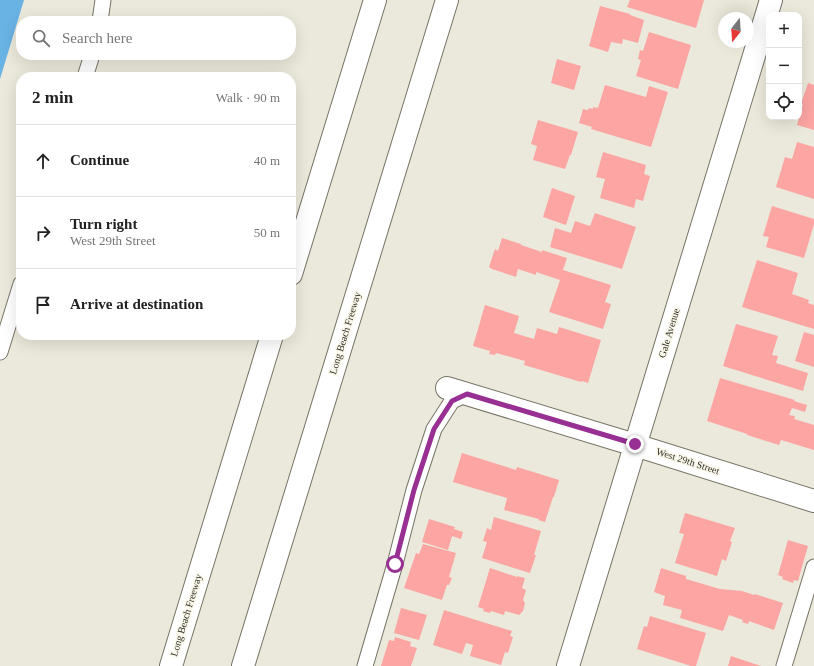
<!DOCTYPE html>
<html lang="en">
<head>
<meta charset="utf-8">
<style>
  body { margin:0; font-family:Georgia,serif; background:#f6f6f6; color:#222 }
  .controls { position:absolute; right:12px; top:12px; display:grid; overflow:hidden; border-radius:8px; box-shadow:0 4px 16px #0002 }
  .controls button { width:36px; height:36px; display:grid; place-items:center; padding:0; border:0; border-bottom:1px solid #e0e0e0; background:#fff; color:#222; font:20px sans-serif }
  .compass { position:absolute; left:718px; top:12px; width:36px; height:36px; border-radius:50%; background:#fff; box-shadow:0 4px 16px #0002; rotate:197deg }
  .stop { position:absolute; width:12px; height:12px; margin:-9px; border:3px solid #982f93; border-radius:50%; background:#fff }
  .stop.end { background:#982f93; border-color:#fff; box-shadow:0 1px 4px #0008 }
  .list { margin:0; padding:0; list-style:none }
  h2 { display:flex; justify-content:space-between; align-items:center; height:52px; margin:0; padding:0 16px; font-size:17px }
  h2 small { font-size:13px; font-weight:400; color:#767676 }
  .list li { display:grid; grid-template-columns:26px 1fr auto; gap:12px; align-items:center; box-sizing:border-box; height:72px; padding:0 16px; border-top:1px solid #e0e0e0 }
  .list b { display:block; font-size:15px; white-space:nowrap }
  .list p { margin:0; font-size:13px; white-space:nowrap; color:#767676 }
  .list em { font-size:13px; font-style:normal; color:#767676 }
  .icon { flex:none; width:22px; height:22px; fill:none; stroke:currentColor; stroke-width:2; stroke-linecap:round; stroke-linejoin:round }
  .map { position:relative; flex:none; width:814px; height:666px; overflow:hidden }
  .search { position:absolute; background:#fff; box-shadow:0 4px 16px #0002; left:16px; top:16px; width:280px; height:44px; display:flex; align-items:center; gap:10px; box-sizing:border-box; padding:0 14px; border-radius:16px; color:#767676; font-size:15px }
  .panel { position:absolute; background:#fff; box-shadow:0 4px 16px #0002; left:16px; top:72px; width:280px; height:268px; border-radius:16px }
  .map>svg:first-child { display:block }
</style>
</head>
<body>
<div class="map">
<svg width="814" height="666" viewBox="0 0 814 666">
  <rect width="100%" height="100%" fill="#ebe9db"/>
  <polygon fill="#69b2e4" points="0,0 24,0 0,79"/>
  <g fill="#fca5a3">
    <polygon points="630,0 704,0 696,28 627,7"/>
    <polygon points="600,6 630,14 630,15 644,20 638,43 623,39 622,44 611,42 608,52 589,46"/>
    <polygon points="649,32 691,45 678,89 636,76 641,60 638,59 640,50 643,51"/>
    <polygon points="557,59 581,66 574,90 551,83"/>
    <polygon points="808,83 814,85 814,130 797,125 803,104 801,104"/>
    <polygon points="605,85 646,97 649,86 668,92 651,147 591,129 592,127 579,123 583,109 588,110 589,108 593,109 593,107 598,108"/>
    <polygon points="538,120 578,132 571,155 570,155 565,169 533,160 537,146 531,144"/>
    <polygon points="797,142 814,147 814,199 776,187 785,157 792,159"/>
    <polygon points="603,152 646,165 644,174 650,176 643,201 636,199 634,208 600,198 605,179 596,177"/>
    <polygon points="552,188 575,196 566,225 543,217"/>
    <polygon points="772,206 814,219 814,224 804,258 766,247 769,237 763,236"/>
    <polygon points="595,213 636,227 622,269 550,247 555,228 571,233 575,221 590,226"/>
    <polygon points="502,238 521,244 521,245 542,252 542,250 567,258 563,270 611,285 605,302 611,304 603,329 549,312 560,280 536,272 536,275 518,269 516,277 492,269 489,267 495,249 498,251"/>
    <polygon points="757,260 798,273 792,294 809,300 808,303 814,305 814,329 742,307"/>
    <polygon points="485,305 519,316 514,333 534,339 537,328 557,334 559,327 601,340 588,383 582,381 581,382 524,365 525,361 496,353 495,355 489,354 490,351 473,346"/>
    <polygon points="736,324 778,336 772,355 778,356 776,363 808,373 803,391 723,366"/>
    <polygon points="804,332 814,335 814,367 795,361"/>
    <polygon points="720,378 795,400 794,401 807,405 805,412 792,408 789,415 795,416 794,419 814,425 814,450 781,440 779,445 747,435 747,434 707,421"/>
    <polygon points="462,453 516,470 517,467 559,480 554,497 553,497 545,522 538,520 539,519 504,510 507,498 453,482"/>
    <polygon points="685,513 735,528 730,541 732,542 726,561 722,559 717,576 675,563 684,534 679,533"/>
    <polygon points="494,517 541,531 534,555 536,555 530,573 482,558 487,542 483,541 487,528 491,530"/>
    <polygon points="429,519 455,527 454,529 463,532 461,539 452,536 448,550 422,542"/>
    <polygon points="788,540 808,546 798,581 794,580 793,583 782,579 783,577 778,575"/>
    <polygon points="423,544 456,553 449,577 452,578 449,585 447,585 442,600 404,588 416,553 419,554"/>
    <polygon points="490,568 517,577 517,576 525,578 522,588 526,590 523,600 525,603 523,611 519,615 505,611 504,615 491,611 490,613 483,611 484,609 478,607"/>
    <polygon points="661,568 686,576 686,579 720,589 742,591 754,595 755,594 783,603 774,630 749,621 748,624 742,622 743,620 729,615 723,631 680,618 682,610 663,605 665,596 654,592"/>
    <polygon points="401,608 427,615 419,640 394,633"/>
    <polygon points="444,610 512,631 510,636 513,637 508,653 505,652 501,665 470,656 473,645 466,643 462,654 433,645"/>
    <polygon points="650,616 706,633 696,666 691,666 637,649 644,626 647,627"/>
    <polygon points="395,637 411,642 410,646 417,648 411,666 381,666 389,640 394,641"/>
    <polygon points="731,656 761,666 728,666"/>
  </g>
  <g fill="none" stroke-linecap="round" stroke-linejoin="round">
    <g stroke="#767467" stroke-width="17">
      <g id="lane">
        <polyline points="100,21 103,0"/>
        <polyline points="85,77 92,55"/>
        <polyline points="0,352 21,284"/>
        <polyline points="365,666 395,564 414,490 434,429 452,401 467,394"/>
        <polyline points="784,666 814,567"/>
      </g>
    </g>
    <g stroke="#767467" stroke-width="24">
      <g id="street">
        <polyline points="447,388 635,445 814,501"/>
        <polyline points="568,666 771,0"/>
      </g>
    </g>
    <g stroke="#767467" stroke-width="24">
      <g id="highway">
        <polyline points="291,274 375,0"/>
        <polyline points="171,666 272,335"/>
        <polyline points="243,666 447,0"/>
      </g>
    </g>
    <use href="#lane" stroke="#fff" stroke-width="15"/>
    <use href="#street" stroke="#fff" stroke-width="22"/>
    <use href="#highway" stroke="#fff" stroke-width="22"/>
  </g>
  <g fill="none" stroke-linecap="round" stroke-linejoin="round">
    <polyline stroke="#982f93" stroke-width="5" points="395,564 414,490 434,429 452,401 467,394 635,444"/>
  </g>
  <g text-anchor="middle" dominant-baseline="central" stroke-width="3" stroke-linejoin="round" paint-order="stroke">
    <g font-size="10" fill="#302f2a" stroke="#f9f7e8">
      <text transform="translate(345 333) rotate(-73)">Long Beach Freeway</text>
      <text transform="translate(669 333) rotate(-73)">Gale Avenue</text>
      <text transform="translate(688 461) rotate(18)">West 29th Street</text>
      <text transform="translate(186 615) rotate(-73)">Long Beach Freeway</text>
    </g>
  </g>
</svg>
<div class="controls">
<button>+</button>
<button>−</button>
<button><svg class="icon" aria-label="locate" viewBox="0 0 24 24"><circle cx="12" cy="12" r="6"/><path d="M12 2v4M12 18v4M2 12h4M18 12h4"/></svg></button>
</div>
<svg class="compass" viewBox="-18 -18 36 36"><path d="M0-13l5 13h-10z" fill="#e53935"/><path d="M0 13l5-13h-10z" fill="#767676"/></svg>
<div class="stop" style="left:395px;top:564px"></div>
<div class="stop end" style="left:635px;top:444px"></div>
<div class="search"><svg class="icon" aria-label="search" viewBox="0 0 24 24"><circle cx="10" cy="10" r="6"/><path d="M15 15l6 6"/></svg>Search here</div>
<section class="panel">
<h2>2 min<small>Walk · 90 m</small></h2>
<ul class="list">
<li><svg class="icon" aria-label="ahead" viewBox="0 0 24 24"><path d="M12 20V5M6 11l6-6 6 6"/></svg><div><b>Continue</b></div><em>40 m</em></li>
<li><svg class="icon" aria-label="right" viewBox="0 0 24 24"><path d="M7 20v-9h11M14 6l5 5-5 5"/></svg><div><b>Turn right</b><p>West 29th Street</p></div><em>50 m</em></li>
<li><svg class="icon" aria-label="arrive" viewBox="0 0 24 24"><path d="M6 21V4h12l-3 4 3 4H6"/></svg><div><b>Arrive at destination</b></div></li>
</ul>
</section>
</div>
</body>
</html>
